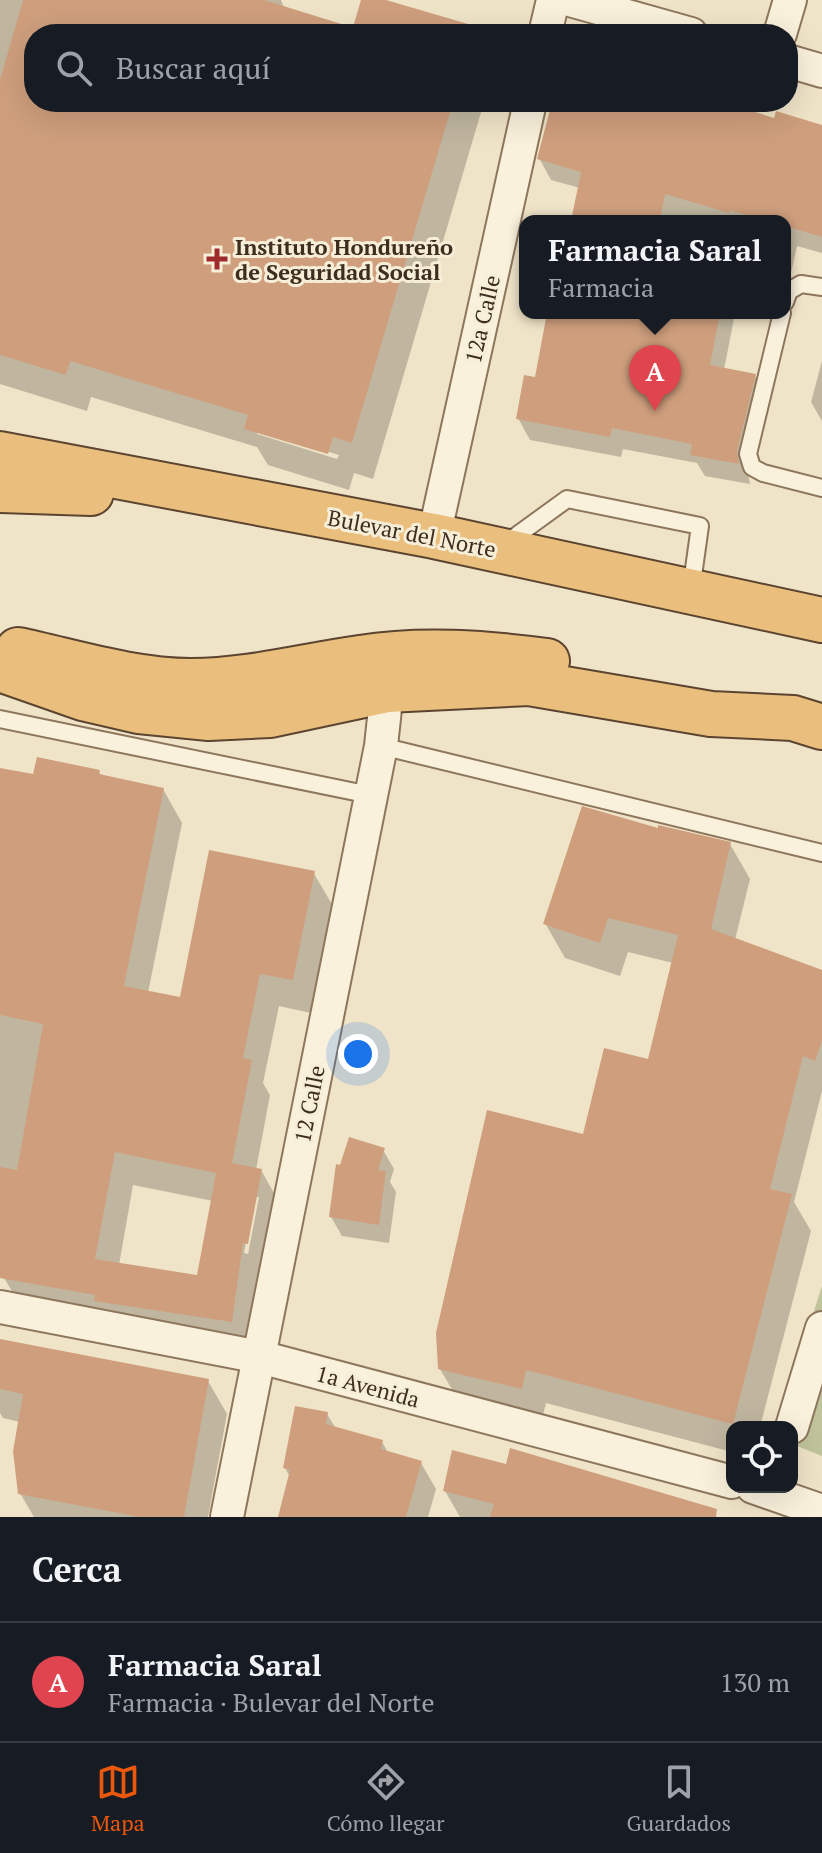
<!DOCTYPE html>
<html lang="es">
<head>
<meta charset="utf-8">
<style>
  body { margin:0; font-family:"PT Serif",serif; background:#242831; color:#f1f3f6 }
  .controls { position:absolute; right:24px; bottom:24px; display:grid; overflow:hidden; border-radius:16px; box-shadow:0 8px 32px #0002 }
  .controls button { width:72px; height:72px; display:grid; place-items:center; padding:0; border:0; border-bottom:2px solid #363941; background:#171b24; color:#f1f3f6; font:40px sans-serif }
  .you { position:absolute; left:358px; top:1054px; width:28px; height:28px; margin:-20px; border:6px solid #fff; border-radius:50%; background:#1a73e8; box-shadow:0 0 0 12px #1a73e833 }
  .badge { display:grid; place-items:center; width:52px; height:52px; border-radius:50%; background:#ea580c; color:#fff; font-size:26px; font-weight:700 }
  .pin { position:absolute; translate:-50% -66px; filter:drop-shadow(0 2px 4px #0008) }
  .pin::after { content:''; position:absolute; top:42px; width:28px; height:24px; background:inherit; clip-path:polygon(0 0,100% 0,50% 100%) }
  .popup { position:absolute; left:519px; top:215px; width:272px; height:104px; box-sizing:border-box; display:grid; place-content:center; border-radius:16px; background:#171b24; filter:drop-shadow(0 2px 6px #0005); font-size:26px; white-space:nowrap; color:#9ea1a6 }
  .popup b { font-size:30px; color:#f1f3f6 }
  .popup::after { content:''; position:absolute; left:50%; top:100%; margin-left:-16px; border:16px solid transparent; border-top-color:#171b24 }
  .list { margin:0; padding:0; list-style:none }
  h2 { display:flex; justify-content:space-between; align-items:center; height:104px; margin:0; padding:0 32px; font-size:34px }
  h2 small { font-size:26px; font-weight:400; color:#9ea1a6 }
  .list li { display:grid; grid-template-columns:52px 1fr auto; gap:24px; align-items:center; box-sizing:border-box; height:120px; padding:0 32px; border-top:2px solid #363941 }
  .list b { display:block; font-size:30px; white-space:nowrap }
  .list p { margin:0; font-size:26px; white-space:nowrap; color:#9ea1a6 }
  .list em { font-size:26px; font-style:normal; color:#9ea1a6 }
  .icon { flex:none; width:44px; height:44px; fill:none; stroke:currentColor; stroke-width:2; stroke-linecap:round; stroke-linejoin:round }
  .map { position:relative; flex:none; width:822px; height:1517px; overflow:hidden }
  .search { position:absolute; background:#171b24; box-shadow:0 8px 32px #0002; left:24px; right:24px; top:24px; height:88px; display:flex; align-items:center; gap:20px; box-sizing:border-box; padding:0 28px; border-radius:32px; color:#9ea1a6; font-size:30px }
  .sheet { height:224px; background:#171b24 }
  nav { display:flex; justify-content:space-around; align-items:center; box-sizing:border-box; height:112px; border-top:2px solid #363941; background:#171b24; font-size:22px; color:#9ea1a6 }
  nav a { display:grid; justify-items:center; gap:4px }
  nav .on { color:#ea580c }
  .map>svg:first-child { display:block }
</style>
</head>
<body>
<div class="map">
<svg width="822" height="1517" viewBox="0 0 822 1517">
  <rect width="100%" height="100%" fill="#f0e4c8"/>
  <polygon fill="#bfc49a" points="822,1286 822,1456 792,1444 792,1427 777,1427"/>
  <g fill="#0003" fill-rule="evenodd">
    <path d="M 0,0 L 281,0 L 284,8 L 355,30 L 364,0 L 380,0 L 473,28 L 477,34 L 34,34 L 34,102 L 484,102 L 373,479 L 354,473 L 349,490 L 268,465 L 257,447 L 91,397 L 87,411 L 0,384 ZM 257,430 L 339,455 L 337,459 L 257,434 Z"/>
    <polygon points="555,102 714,102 775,120 822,127 822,253 797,246 785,300 785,221 573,221 580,188 551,180 539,158"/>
    <polygon points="549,313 735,313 724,370 755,376 767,397 748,474 750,484 705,476 697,463 623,449 621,457 530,440 518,418 536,379"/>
    <polygon points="822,361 822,421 811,402"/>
    <path d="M 0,769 L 35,776 L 99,772 L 102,777 L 163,789 L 182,823 L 148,993 L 182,1000 L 313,872 L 333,906 L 311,1013 L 279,1006 L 263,1083 L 270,1095 L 256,1170 L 261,1170 L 280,1204 L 250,1354 L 24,1311 L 4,1278 L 0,1217 ZM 133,1185 L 213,1201 L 199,1277 L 119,1265 ZM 255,1197 L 259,1197 L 248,1254 L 244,1253 Z"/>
    <polygon points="659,831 730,844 750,879 735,940 822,972 822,1091 794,1202 811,1231 760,1427 732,1427 732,1452 546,1403 541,1423 460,1403 440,1369 585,1136 650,1062 673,963 628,952 620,976 565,958 545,923"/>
    <polygon points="383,1150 394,1169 390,1182 396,1192 389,1243 342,1236 331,1217"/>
    <polygon points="0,1341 208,1381 227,1414 208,1517 34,1517 20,1493 20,1422 3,1418 0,1413"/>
    <polygon points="327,1414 336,1429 382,1442 389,1454 421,1463 436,1489 428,1517 282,1517 290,1477 285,1468"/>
    <polygon points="445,1491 710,1517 460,1517"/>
  </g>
  <g fill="#cf9f7d" fill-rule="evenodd">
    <polygon points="23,0 264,0 351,27 350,34 34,34 34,102 122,102 151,111 153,102 453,102 352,443 333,437 328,454 244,429 248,415 70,361 66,375 0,355 0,80"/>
    <polygon points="361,0 386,0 475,26 473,34 351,34"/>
    <polygon points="552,102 596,102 625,111 628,102 724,102 774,118 776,111 822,125 822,237 785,226 785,221 768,221 729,210 729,213 665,194 660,221 571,221 581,172 537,159"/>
    <polygon points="547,313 720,313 710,365 756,374 737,451 739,464 690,455 692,444 612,428 610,437 516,419 524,375 535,377"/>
    <path d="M 37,757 L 100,770 L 99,774 L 164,788 L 124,986 L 180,997 L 209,850 L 315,871 L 293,980 L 260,974 L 243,1058 L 252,1060 L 232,1163 L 262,1169 L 248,1244 L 243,1243 L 232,1322 L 94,1301 L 95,1295 L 0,1278 L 0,1167 L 17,1170 L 43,1024 L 0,1015 L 0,768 L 33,774 ZM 115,1152 L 216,1173 L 197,1275 L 95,1259 Z"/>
    <polygon points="582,806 658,828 658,825 731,842 711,929 822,970 822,1041 815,1061 803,1056 770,1189 792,1194 733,1424 526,1370 522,1389 438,1369 436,1333 487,1110 583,1134 604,1048 648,1059 678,935 608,918 600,943 543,924"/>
    <polygon points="349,1137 385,1148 378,1170 386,1171 379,1225 329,1217 336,1164 340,1165"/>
    <polygon points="0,1339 209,1379 184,1517 140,1517 18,1494 13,1451 23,1394 0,1389"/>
    <polygon points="295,1406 328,1412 326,1424 383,1440 381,1449 422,1461 406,1517 278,1517 290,1470 283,1468"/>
    <polygon points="510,1448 717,1509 716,1517 490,1517 494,1504 443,1491 452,1450 506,1464"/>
  </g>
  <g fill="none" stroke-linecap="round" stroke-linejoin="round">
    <g stroke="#8d765c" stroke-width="20">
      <g id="service">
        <polyline points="785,302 789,291 801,284 822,287"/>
        <polyline points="782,313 748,454 752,467 763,473 822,488"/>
        <polyline points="505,544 567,499 700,526 691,590"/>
        <polyline points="0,719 370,795"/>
        <polyline points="381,746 822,853"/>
      </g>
    </g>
    <g stroke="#8d765c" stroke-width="36">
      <g id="minor">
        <polyline points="570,0 691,34"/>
        <polyline points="545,34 553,0"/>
        <polyline points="780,34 790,0"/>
        <polyline points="788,61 822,71"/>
        <polyline points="434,536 530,102"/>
        <polyline points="0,1307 260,1357 732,1482"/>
        <polyline points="792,1427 822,1328"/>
        <polyline points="753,1487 822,1511"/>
        <polyline points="227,1517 381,746 387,690"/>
      </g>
    </g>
    <g stroke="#5b4430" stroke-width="48">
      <g id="trunk">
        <polyline points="0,454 434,536 822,620"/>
        <polyline points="0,490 91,493"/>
        <path d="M 18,650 C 74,662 133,681 191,681 C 248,681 304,666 360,658 C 422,648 485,653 547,661"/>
        <polyline points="0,669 83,698 139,711 209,718 270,715 387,690 529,683 711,714 793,718 822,727"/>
      </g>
    </g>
    <use href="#service" stroke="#faf1dc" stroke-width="16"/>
    <use href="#minor" stroke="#faf1dc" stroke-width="32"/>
    <use href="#trunk" stroke="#eabe7c" stroke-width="44"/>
  </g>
  <path fill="#9e2a2b" stroke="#f7eed8" stroke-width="3" d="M213 247h8v8h8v8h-8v8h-8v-8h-8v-8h8z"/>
  <g text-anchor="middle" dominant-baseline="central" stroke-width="6" stroke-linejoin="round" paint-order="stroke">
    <g font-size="22" font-weight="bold" fill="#3d2e20" stroke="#f7eed8" text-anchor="start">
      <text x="235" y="246">Instituto Hondureño<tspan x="235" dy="25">de Seguridad Social</tspan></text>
    </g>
    <g font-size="22" fill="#3d2e20" stroke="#f7eed8">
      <text transform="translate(482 319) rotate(-77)">12a Calle</text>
      <text transform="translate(412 533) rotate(11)">Bulevar del Norte</text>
      <text transform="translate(309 1104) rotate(-79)">12 Calle</text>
      <text transform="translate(368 1386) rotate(15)">1a Avenida</text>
    </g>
  </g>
</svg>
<div class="controls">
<button><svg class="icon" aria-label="locate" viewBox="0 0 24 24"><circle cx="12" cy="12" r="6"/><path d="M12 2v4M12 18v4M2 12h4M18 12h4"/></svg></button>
</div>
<div class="you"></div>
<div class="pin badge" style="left:655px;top:411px;background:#e0444e">A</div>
<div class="popup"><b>Farmacia Saral</b>Farmacia</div>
<div class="search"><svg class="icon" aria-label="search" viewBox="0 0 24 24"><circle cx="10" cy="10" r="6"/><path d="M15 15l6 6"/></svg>Buscar aquí</div>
</div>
<section class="sheet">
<h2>Cerca<small></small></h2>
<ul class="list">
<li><span class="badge" style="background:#e0444e">A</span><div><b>Farmacia Saral</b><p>Farmacia · Bulevar del Norte</p></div><em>130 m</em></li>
</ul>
</section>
<nav>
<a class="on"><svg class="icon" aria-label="map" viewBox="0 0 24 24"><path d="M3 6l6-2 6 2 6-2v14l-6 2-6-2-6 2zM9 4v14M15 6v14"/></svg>Mapa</a>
<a><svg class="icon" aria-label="directions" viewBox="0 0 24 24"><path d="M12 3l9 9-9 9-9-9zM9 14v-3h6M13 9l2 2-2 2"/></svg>Cómo llegar</a>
<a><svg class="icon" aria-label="saved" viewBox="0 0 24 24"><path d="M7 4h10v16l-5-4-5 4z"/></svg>Guardados</a>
</nav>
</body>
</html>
